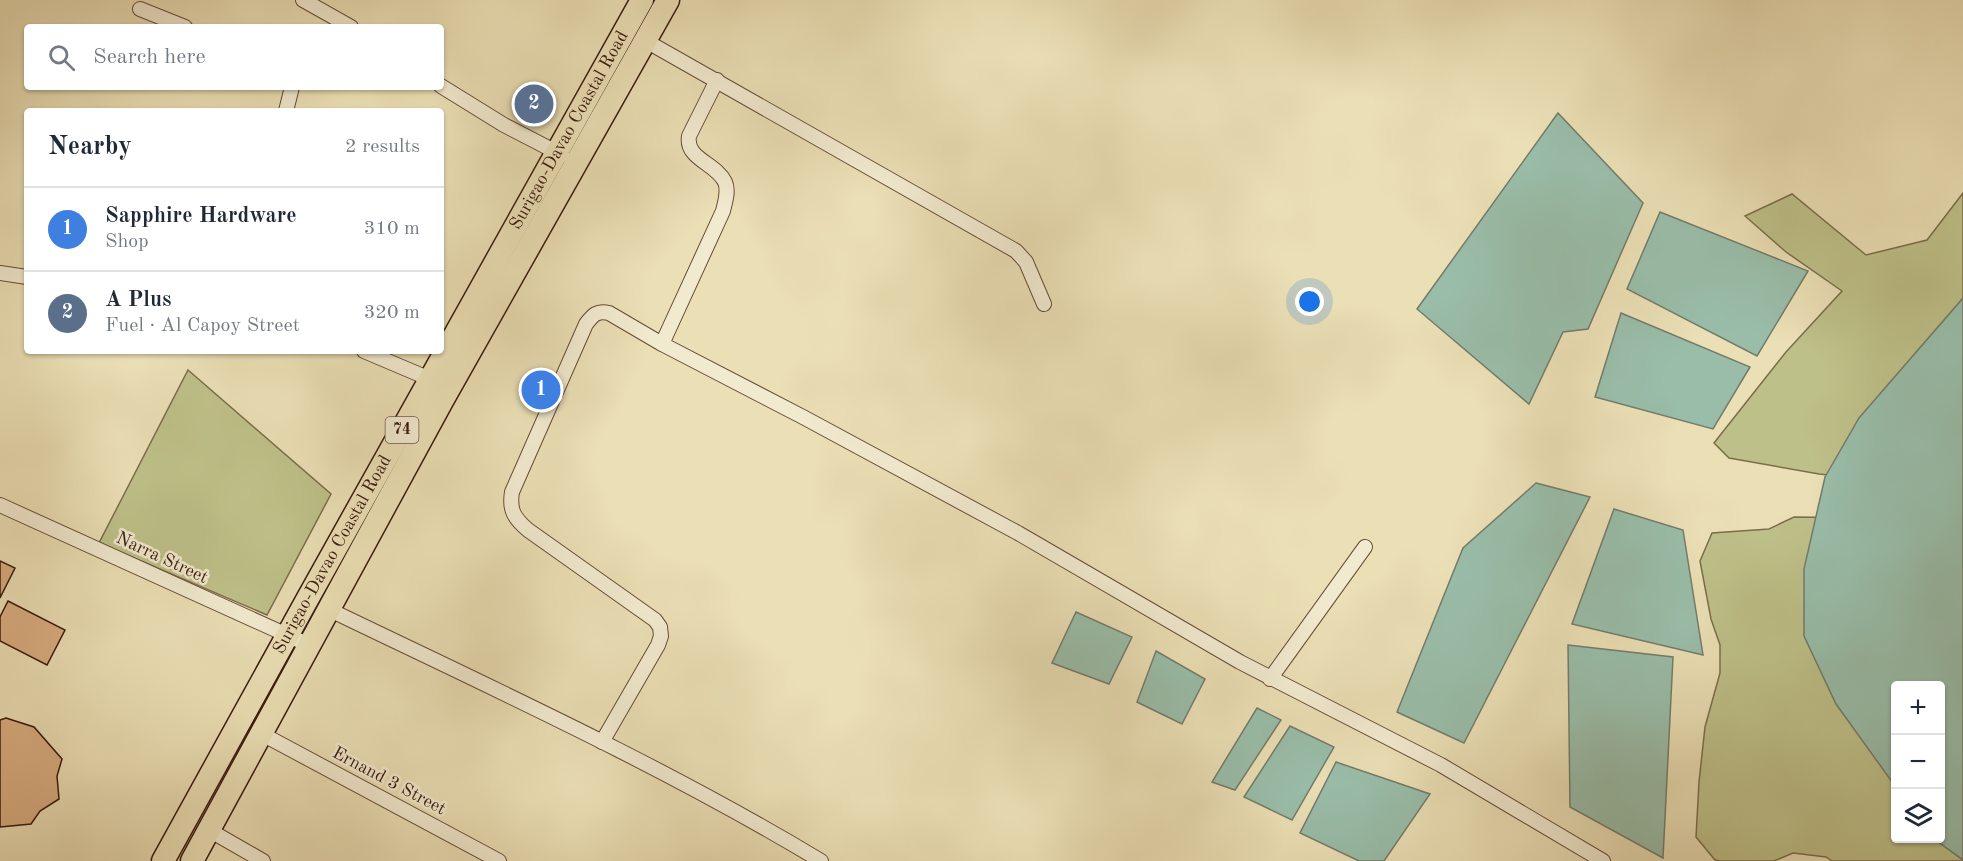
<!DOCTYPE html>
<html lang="en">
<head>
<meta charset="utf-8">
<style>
  body { margin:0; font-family:"Old Standard TT",serif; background:#f6f6f7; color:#1f2937 }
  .controls { position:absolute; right:18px; bottom:18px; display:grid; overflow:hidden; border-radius:6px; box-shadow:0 2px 4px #0004 }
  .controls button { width:54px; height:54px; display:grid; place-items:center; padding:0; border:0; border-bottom:2px solid #e0e1e3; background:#fff; color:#1f2937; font:30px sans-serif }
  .you { position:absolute; left:1310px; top:302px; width:21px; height:21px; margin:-15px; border:4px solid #fff; border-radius:50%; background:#1a73e8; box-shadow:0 0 0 9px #1a73e833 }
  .badge { display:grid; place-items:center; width:39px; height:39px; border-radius:50%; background:#111827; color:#fff; font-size:20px; font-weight:700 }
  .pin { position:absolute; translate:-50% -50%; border:3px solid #fff; box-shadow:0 2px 6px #0006 }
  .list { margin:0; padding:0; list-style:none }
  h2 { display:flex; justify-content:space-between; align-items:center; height:78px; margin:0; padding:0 24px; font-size:26px }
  h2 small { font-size:20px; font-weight:400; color:#747a83 }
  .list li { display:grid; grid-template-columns:39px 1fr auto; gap:18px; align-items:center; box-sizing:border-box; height:84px; padding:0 24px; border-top:2px solid #e0e1e3 }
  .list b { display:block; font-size:22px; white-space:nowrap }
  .list p { margin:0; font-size:20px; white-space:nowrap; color:#747a83 }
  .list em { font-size:20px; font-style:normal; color:#747a83 }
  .icon { flex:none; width:33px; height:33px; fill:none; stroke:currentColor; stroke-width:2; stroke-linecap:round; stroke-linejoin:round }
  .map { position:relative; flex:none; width:1963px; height:861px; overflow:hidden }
  .search { position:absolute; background:#fff; box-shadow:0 2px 4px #0004; left:24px; top:24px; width:420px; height:66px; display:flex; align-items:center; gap:15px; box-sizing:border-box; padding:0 21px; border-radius:6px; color:#747a83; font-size:22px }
  .panel { position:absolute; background:#fff; box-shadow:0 2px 4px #0004; left:24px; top:108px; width:420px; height:246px; border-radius:6px }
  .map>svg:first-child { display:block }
</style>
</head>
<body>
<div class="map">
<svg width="1963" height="861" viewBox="0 0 1963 861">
  <rect width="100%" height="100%" fill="#ebdfb5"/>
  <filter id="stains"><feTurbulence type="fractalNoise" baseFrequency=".00333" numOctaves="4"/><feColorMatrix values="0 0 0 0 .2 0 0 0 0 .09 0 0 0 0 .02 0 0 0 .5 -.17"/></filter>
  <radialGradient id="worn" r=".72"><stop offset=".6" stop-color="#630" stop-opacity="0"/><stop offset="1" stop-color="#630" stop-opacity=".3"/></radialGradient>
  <g fill="#bec089" stroke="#7c6d4c" stroke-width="1.5" fill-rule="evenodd">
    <polygon points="1963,193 1963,403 1848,477 1819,474 1729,458 1714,443 1786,352 1842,291 1786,252 1745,216 1792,194 1866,255 1927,240"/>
    <polygon points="188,370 331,494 267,615 99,543"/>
    <path d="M 1794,517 L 1880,518 L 1963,545 L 1963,861 L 1832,861 L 1826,857 L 1793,853 L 1774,861 L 1720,861 L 1715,860 L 1696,837 L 1699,782 L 1705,727 L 1720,673 L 1720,645 L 1711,619 L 1700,561 L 1712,533 L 1769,529 ZM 1896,686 L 1940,686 L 1940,838 L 1896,838 Z"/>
  </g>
  <g fill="#99bda9" stroke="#737c6b" stroke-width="1.5">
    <polygon points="1558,113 1643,203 1588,329 1563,332 1529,404 1417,309"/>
    <polygon points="1660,212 1808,271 1757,356 1627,289"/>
    <polygon points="1963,298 1963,860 1934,839 1940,838 1940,686 1896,686 1895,786 1836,704 1804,636 1804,569 1825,477 1859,418"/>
    <polygon points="1621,313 1750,367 1713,429 1595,397"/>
    <polygon points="1536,483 1590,497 1464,743 1397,712 1463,548"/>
    <polygon points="1614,509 1683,530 1703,655 1572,624"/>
    <polygon points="1076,612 1132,637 1109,684 1052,663"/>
    <polygon points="1568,645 1673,657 1663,858 1570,807"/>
    <polygon points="1156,651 1205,679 1182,724 1137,702"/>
    <polygon points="1257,708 1281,720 1235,790 1212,782"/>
    <polygon points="1290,726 1334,747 1292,820 1244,797"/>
    <polygon points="1336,762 1430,794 1384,861 1359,861 1300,833"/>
  </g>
  <g fill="#d8ad81" stroke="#391a0f" stroke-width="1.5">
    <polygon points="539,86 548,91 542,104 532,99"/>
    <polygon points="0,561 15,568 0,598"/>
    <polygon points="8,601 65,630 47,665 0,641 0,617"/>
    <polygon points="6,718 34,727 62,759 57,776 59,799 40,811 31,824 0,827 0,720"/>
  </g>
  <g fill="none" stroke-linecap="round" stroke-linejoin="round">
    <g stroke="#664b38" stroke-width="16">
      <g id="minor">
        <polyline points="303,0 351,27"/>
        <polyline points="140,9 185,27"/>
        <polyline points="646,41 1016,251 1026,262 1044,304"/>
        <polyline points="441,86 504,125 562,155"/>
        <polyline points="286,111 292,87"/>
        <polyline points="0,273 27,277"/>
        <path d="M 662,344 L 723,211 C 725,202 729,191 725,182 C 716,163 685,159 689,136 L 717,80"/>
        <polyline points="364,351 437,382"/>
        <polyline points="0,505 309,645"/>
        <path d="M 328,609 C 494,689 663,766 821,861"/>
        <polyline points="1270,679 1365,547"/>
        <polyline points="262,734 499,861"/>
        <path d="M 602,742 L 658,645 L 661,636 L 660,627 L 655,620 L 528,530 C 514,518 509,510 512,492 L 586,324 C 593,315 597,310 609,313 L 662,344 L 803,417 L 1018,533 L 1240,662 L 1441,765 L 1603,861"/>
        <polyline points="209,830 263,861"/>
      </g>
    </g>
    <g stroke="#391a0f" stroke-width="25">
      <g id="trunk">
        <path id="s1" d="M 163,861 L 308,598 L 642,0"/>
        <polyline points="192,861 442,401 668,0"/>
      </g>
    </g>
    <use href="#minor" stroke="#f2eacf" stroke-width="14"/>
    <use href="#trunk" stroke="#ebdfb5" stroke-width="22"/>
  </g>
  <g text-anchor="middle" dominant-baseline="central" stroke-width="5" stroke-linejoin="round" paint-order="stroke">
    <rect fill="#f2eacf" stroke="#705849" stroke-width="1.5" x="385.5" y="417" width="33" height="26" rx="4.5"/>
    <g font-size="16" font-weight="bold" fill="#391a0f">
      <text x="402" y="430">74</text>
    </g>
    <g font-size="18" fill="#391a0f" stroke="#f2eacf">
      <text stroke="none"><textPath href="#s1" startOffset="836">Surigao-Davao Coastal Road</textPath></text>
      <text stroke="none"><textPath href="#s1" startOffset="350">Surigao-Davao Coastal Road</textPath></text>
      <text transform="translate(162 558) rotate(25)">Narra Street</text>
      <text transform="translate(389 781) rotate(28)">Ernand 3 Street</text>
    </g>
  </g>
  <rect width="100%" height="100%" filter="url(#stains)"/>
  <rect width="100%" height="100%" fill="url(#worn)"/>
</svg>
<div class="controls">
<button>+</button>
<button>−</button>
<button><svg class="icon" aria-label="layers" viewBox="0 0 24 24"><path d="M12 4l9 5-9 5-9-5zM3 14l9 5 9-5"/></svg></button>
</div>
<div class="you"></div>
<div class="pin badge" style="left:541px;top:390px;background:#3f7fe0">1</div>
<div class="pin badge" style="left:534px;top:104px;background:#5c6f8a">2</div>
<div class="search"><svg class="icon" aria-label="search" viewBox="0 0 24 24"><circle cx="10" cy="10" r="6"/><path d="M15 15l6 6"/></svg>Search here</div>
<section class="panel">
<h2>Nearby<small>2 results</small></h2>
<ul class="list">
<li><span class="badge" style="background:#3f7fe0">1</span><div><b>Sapphire Hardware</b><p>Shop</p></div><em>310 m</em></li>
<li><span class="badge" style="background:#5c6f8a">2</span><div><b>A Plus</b><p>Fuel · Al Capoy Street</p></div><em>320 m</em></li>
</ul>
</section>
</div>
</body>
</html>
